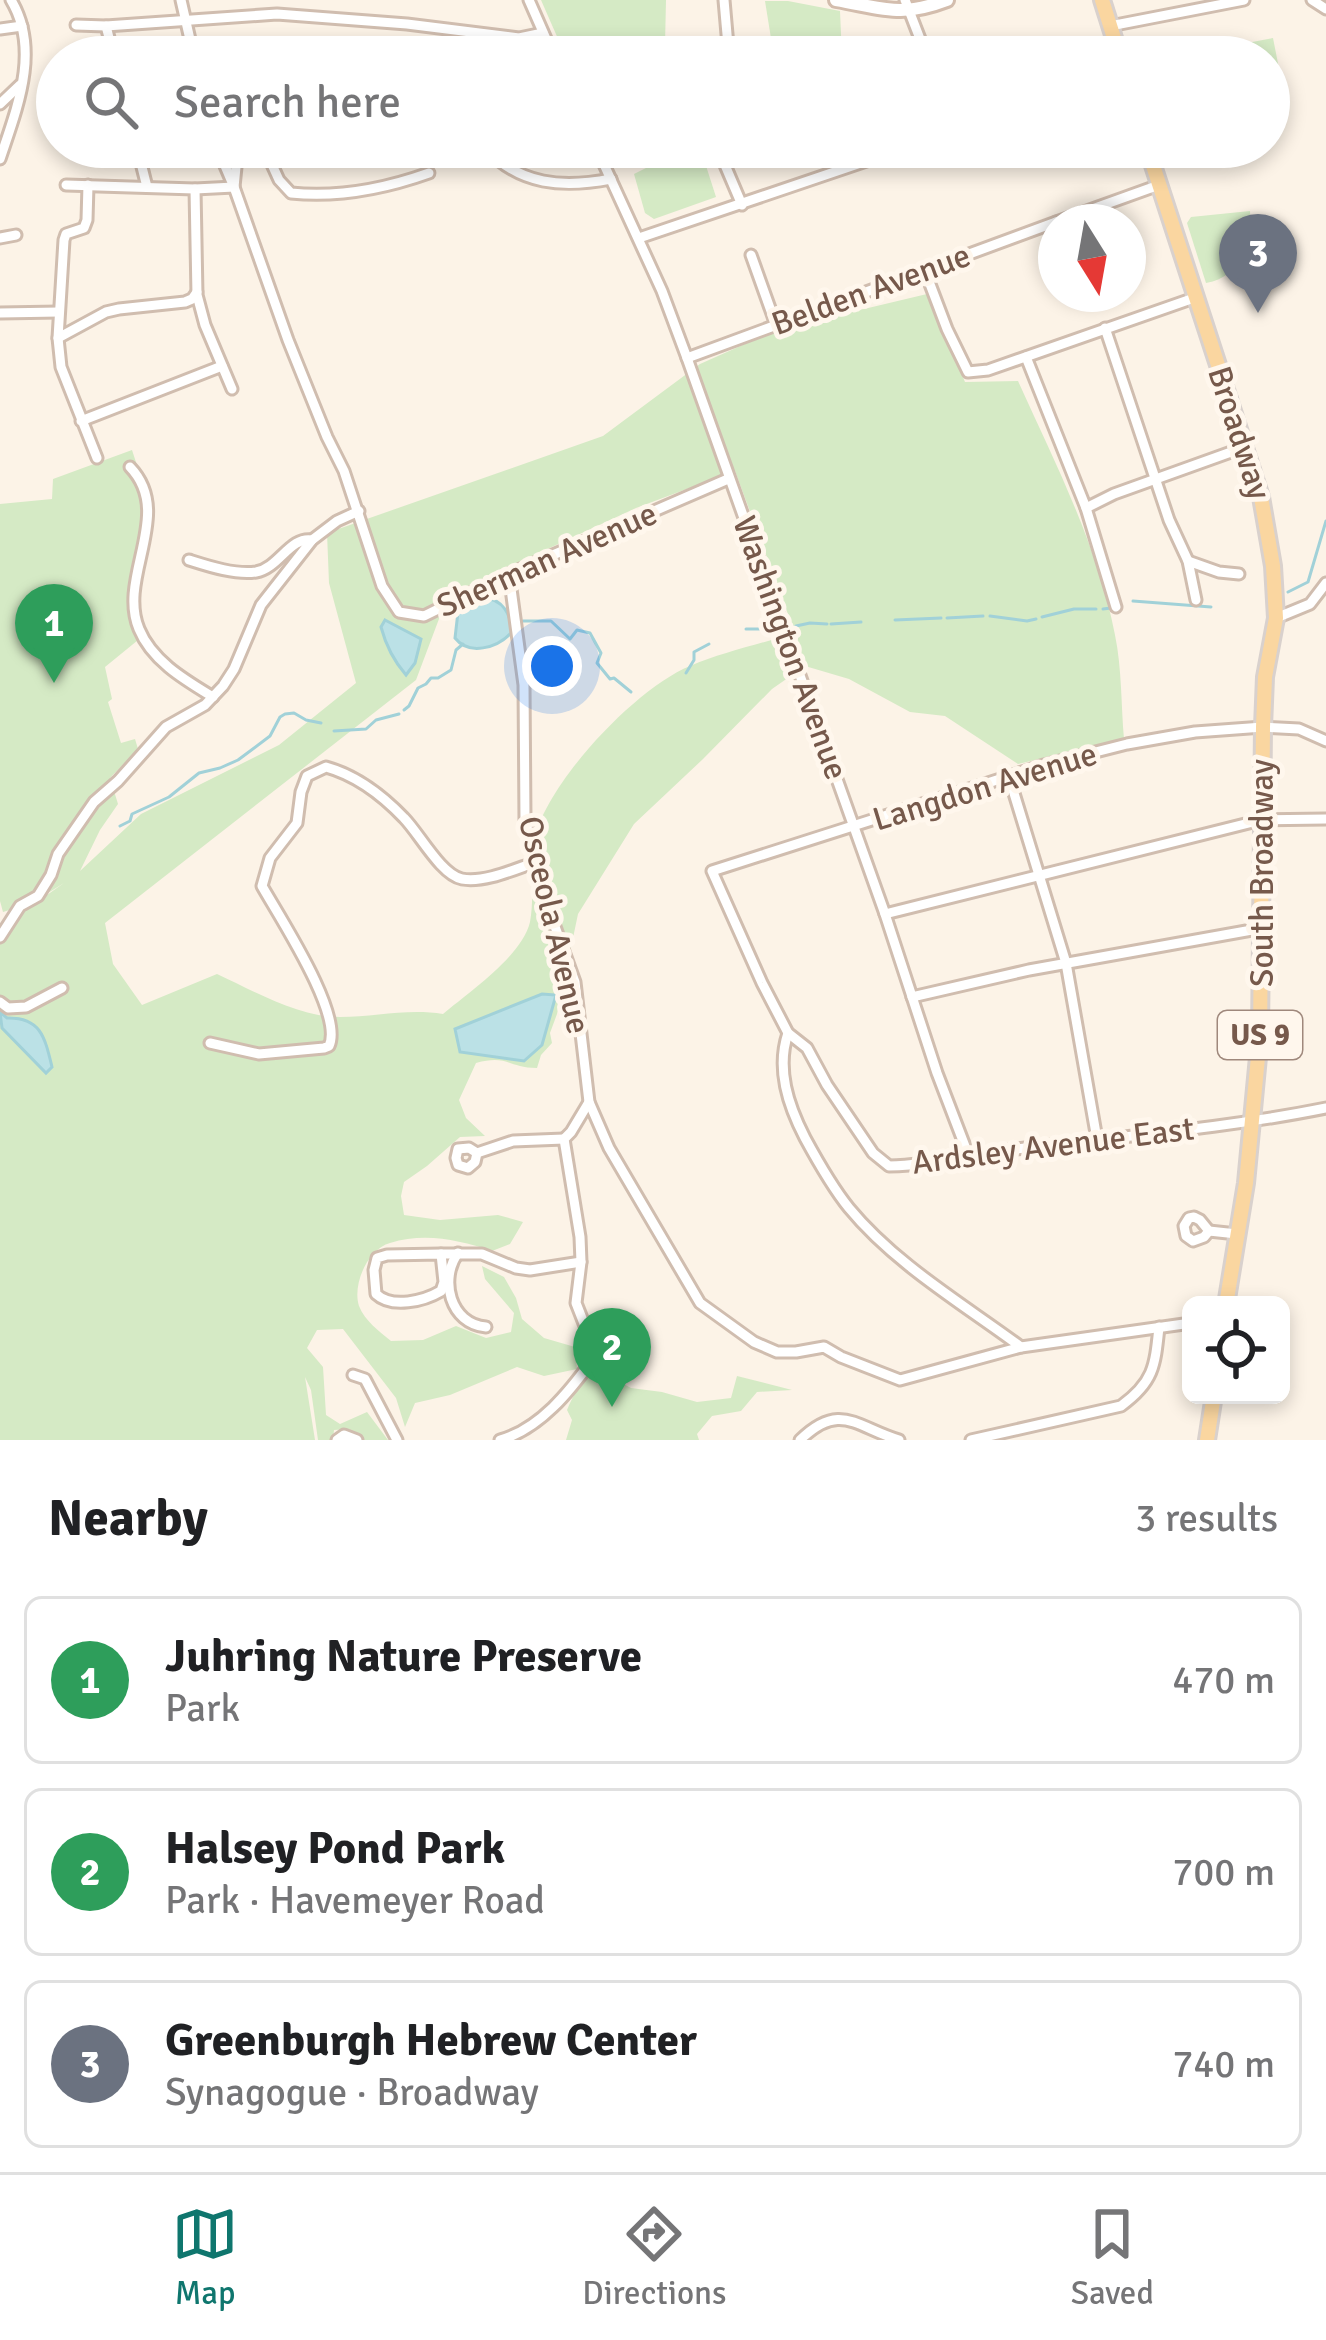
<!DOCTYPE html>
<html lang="en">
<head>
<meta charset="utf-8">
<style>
  body { margin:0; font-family:Signika,sans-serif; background:#f2f2f2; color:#202124 }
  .controls { position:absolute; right:36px; bottom:36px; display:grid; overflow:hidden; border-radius:18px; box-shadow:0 6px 18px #0003 }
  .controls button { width:108px; height:108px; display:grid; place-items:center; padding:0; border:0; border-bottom:3px solid #e0e0e0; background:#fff; color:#202124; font:60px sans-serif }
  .compass { position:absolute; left:1038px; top:204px; width:108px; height:108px; border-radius:50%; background:#fff; box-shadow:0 6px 18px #0003; rotate:169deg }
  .you { position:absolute; left:552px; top:666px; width:42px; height:42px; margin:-30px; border:9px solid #fff; border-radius:50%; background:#1a73e8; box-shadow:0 0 0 18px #1a73e833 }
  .badge { display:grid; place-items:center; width:78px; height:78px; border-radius:50%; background:#0f766e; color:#fff; font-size:39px; font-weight:700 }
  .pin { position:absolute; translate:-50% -99px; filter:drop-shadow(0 3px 6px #0008) }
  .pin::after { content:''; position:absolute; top:63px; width:42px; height:36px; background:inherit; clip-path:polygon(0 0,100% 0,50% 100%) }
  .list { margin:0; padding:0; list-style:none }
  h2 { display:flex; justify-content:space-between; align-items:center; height:156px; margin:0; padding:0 48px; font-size:51px }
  h2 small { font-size:39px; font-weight:400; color:#757577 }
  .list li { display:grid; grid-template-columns:78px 1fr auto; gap:36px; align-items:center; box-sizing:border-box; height:168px; margin:0 24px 24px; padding:0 24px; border:3px solid #e0e0e0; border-radius:18px }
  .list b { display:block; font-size:45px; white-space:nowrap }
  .list p { margin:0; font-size:39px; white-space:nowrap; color:#757577 }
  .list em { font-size:39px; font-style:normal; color:#757577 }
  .icon { flex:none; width:66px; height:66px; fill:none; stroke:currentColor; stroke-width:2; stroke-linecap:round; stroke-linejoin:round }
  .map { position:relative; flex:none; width:1326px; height:1440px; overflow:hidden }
  .search { position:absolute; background:#fff; box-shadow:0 6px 18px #0003; left:36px; right:36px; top:36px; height:132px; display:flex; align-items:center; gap:30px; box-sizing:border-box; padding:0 42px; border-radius:66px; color:#757577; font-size:45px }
  .sheet { height:732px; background:#fff }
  nav { display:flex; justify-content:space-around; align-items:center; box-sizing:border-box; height:168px; border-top:3px solid #e0e0e0; background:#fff; font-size:33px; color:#757577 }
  nav a { display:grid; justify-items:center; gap:6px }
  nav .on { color:#0f766e }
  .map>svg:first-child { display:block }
</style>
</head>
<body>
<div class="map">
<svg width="1326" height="1440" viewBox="0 0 1326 1440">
  <rect width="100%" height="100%" fill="#fcf3e7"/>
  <g fill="#d5eac5" fill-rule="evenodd">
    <polygon points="541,0 666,0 665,45 636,57 566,57"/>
    <polygon points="765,1 788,1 840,11 842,57 774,57"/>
    <polygon points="1273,38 1283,89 1269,91 1269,57 1173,57"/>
    <polygon points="643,147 700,147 716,197 654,219 645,213 634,174 650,166"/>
    <path d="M 1250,211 C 1252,243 1241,277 1206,283 L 1187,223 L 1191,217 Z"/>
    <path d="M 927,294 L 965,382 L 1018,381 C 1055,463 1098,546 1115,635 C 1122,669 1121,705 1124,739 L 1018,764 L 945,716 L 910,712 L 849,679 L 805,666 L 772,689 L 703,759 L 634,824 L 578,914 L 557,1014 L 550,1033 L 552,1043 L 541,1055 L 537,1068 C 508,1068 508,1054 476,1063 L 459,1100 L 466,1118 L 485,1136 L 460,1137 L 427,1166 L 404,1182 L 401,1196 L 404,1215 L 440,1220 L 498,1215 L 523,1222 L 510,1244 L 492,1251 C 459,1240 425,1232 390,1243 C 368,1249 352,1284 359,1306 C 365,1321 379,1331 391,1341 L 423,1340 L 456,1326 L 486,1338 L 511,1332 L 514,1313 L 485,1279 L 482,1266 L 504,1277 L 516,1298 L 522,1319 L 544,1338 L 575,1347 L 577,1369 L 544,1376 L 517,1367 L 450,1395 L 415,1403 L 405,1427 L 396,1398 L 343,1329 L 317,1330 L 307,1348 L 323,1367 L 326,1415 L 340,1424 L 367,1412 L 388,1440 L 364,1440 L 349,1429 L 334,1430 L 333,1440 L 318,1440 L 311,1390 L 305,1377 L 315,1440 L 0,1440 L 0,928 L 64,883 L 32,903 L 3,912 L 0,901 L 0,504 L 52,499 L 53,479 L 132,450 L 146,493 L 149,517 L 133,599 L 143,636 L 105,667 L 112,699 L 108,702 L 121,743 L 135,739 L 138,749 L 110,778 L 118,804 L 100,830 L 80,871 L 141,814 L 279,745 L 356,683 L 329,583 L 327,533 L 603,436 L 700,364 L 774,331 L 820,315 L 864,309 ZM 735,471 L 795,633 C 760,644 723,652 690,666 C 636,688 547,782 534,840 C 529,866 535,895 530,922 C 522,956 469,992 443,1014 C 408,1008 375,1017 340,1017 C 298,1017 254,991 217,974 L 142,1005 L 113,964 L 105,923 L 416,680 L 448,595 L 636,508 Z"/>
    <path d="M 617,1362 L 614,1372 L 618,1381 L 631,1388 L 662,1392 L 697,1402 L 731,1398 L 737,1376 L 792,1390 L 757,1392 L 741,1411 L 712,1416 L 697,1434 L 699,1440 L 566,1440 L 572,1420 L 567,1410 C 579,1383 587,1370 617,1362 Z"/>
  </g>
  <g fill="#bbe1e6" stroke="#a1d1d8" stroke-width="3">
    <path d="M 484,598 C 503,599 512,615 511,633 C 497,648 469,656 455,638 L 458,612 Z"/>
    <path d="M 385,620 L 421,639 L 415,663 L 406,675 C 393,660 386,646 381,627 Z"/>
    <polygon points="542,994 556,995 542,1045 524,1061 460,1052 455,1029"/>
    <path d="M 0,1012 L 7,1018 C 41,1017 45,1038 52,1067 L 46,1073 L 2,1028 Z"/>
  </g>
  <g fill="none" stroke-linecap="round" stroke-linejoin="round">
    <g stroke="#a1d1d8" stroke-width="3">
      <polyline points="1288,592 1308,582 1326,521"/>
      <polyline points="1133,601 1211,607"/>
      <polyline points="1103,609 1111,608"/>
      <polyline points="990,616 1027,621 1036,619"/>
      <polyline points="1042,617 1074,609 1096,609"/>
      <polyline points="947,618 983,616"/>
      <polyline points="895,620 941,618"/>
      <polyline points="523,621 551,621 570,639 577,630 590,633 601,653 597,663 610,679 614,678 631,692"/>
      <polyline points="831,624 861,622"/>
      <polyline points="796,626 810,623 827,624"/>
      <polyline points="746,629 774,629"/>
      <polyline points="686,673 694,660 694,652 709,644"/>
      <polyline points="404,710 409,706 418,688 426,684 431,678 438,678 451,670 456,650 463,644"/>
      <polyline points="334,731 366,729 376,720 399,714"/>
      <polyline points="120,826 130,821 132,814 169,797 199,773 220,768 238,760 270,736 280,717 285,714 294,713 306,720 321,723"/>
    </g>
    <g stroke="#d0bdaf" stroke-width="15">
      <g id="minor">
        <polyline points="181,0 194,57"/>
        <polyline points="529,0 554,57"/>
        <polyline points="724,0 729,57"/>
        <polyline points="905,0 927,57"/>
        <polyline points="1312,0 1326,9"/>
        <polyline points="76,25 106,26 277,14 407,24 519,38 543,33"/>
        <polyline points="106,26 114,57"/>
        <polyline points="1110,26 1244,0"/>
        <polyline points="0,29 22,26"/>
        <polyline points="0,104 20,85"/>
        <polyline points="137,147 147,187"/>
        <polyline points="217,147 234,187 288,340 327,437 344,471 382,586 399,612 424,616 509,574 728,479"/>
        <path d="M 264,147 L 279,180 L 291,193 C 339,198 384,189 429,173"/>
        <path d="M 485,147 C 519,186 564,188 611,179"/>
        <polyline points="596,147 662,291 687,358 885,914 937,1073 968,1154"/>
        <polyline points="722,147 722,158 742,205"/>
        <path d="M 0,159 C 17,108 41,50 11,0"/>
        <polyline points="66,185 195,189 234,187 238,147"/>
        <polyline points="88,185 87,220 84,228 66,234 64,240 58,338 61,367 97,458"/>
        <polyline points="195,189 197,295 205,325 232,389"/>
        <polyline points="1056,222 1159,185"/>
        <polyline points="0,238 16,235"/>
        <polyline points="639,238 908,147"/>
        <polyline points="751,255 776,325"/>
        <polyline points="925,271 947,329 968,372 988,370 1194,298"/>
        <polyline points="0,313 59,312"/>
        <polyline points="1105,328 1169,520 1188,561 1196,600"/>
        <polyline points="58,338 106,312 119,309 185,302 192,299 197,292"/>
        <polyline points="1026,357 1086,508 1116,607"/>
        <polyline points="687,358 1056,222"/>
        <polyline points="81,421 222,366"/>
        <path d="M 130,467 C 175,514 117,577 139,629 C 152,661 185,680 213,697"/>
        <polyline points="1086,508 1114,494 1245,447"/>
        <path d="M 189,560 C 208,566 235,575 256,572 C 279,568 290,536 312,540"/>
        <polyline points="1188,561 1219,572 1239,574"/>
        <polyline points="509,574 524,685 525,820 553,921 575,982 589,1102 609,1148 700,1303 754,1342 777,1352 796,1352 824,1347 841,1357 900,1380 1021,1347 1191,1323"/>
        <polyline points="1276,618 1310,604 1326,583"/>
        <path d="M 1326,741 L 1299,729 L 1263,727 L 1195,732 L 1127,744 L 1044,765 L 712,871 L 762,983 L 788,1033 L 807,1048 L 827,1085 L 873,1153 L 889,1166 C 935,1165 980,1153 1025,1148 C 1126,1136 1227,1128 1326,1108"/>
        <polyline points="1009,777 1066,963 1097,1139"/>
        <polyline points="885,914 1261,820 1326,819"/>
        <polyline points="0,937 20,906 38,896 51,875 58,854 94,802 118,781 166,727 205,705 223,686 234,669 261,605 312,540 337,521 359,511"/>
        <polyline points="912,997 1029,970 1263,928"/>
        <polyline points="0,1002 8,1008 26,1007 62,988"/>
        <path d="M 788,1033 C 776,1069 788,1105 805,1138 C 818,1162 832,1187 849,1208 C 895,1264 963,1304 1021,1347"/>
        <path d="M 210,1043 L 259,1054 L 324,1048 L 329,1046 C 344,1015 280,918 262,886 L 270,858 L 297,823 L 301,792 L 307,776 L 326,767 C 355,775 383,796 404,818 C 419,833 441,875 462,879 C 485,883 515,869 536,862"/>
        <polyline points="477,1153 469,1148 458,1149 456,1158 458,1165 468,1168 475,1162 477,1153 513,1141 564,1139"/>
        <polygon points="1194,1217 1200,1220 1209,1231 1204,1237 1193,1241 1186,1236 1184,1226 1189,1218"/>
        <polyline points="1209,1231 1237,1234"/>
        <path d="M 458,1253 C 439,1279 450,1324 486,1327"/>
        <path d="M 441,1254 L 444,1282 L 441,1291 C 424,1301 392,1309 376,1294 L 374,1270 L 377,1258 L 387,1255 Z"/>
        <polyline points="441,1254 482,1254 516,1268 530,1270 581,1262"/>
        <polyline points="353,1375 365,1379 397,1440"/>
        <polyline points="337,1440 344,1435 357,1440"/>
        <path d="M 500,1440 C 540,1429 570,1391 593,1359 L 594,1349 L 576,1303 L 581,1262 L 580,1237 L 564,1139 L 571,1132 L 589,1102"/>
        <path d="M 800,1440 C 840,1401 856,1427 899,1440"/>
        <path d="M 971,1440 L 1121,1406 C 1154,1382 1155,1366 1159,1327"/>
      </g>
    </g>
    <g stroke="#d3bdad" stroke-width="18">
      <path id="secondary" d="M 836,0 C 883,8 900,18 947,0"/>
    </g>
    <g stroke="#d9d1cd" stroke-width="20">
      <g id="primary">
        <polyline points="1102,0 1120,57"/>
        <polyline points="1147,147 1261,497 1273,566 1276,618 1265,677 1263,727 1260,1036 1246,1183 1226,1305"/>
        <polyline points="1207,1440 1214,1395"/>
      </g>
    </g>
    <use href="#minor" stroke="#fff" stroke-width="9"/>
    <use href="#secondary" stroke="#fff" stroke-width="12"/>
    <use href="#primary" stroke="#fad6a0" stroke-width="14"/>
  </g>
  <g text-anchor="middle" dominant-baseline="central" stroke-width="10" stroke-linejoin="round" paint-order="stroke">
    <rect fill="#fff7ed" stroke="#9f887c" stroke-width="3" x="1218" y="1011" width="84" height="48" rx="9"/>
    <g font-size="30" font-weight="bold" fill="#76594b">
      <text x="1260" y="1035">US 9</text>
    </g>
    <g font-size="33" fill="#76594b" stroke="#fff7ed">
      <text transform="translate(871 290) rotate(-20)">Belden Avenue</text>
      <text transform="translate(1239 433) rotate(72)">Broadway</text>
      <text transform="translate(547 560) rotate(-24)">Sherman Avenue</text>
      <text transform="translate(790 648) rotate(70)">Washington Avenue</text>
      <text transform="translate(985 787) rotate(-17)">Langdon Avenue</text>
      <text transform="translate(1262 873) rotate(-90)">South Broadway</text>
      <text transform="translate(554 925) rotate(77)">Osceola Avenue</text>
      <text transform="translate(1053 1146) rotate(-7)">Ardsley Avenue East</text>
    </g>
  </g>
</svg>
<div class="controls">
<button><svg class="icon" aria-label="locate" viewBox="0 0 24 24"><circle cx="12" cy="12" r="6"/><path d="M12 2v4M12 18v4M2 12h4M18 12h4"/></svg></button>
</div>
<svg class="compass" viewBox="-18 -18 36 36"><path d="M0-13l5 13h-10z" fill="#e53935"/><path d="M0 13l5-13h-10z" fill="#757577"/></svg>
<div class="you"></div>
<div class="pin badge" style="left:54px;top:683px;background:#2e9e5b">1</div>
<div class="pin badge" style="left:612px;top:1407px;background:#2e9e5b">2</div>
<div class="pin badge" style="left:1258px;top:313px;background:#6b7280">3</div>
<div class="search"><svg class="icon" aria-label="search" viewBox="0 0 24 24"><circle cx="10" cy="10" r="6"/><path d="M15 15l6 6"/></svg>Search here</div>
</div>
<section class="sheet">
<h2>Nearby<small>3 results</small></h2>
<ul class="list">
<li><span class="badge" style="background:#2e9e5b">1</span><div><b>Juhring Nature Preserve</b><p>Park</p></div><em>470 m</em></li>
<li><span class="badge" style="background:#2e9e5b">2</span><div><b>Halsey Pond Park</b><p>Park · Havemeyer Road</p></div><em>700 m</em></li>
<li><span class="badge" style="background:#6b7280">3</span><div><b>Greenburgh Hebrew Center</b><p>Synagogue · Broadway</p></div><em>740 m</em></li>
</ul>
</section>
<nav>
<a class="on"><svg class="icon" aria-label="map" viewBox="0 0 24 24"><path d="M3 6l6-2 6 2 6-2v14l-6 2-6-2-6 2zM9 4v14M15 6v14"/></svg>Map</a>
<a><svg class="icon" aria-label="directions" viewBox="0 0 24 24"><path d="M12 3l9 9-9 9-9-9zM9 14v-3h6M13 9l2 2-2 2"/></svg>Directions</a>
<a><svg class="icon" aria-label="saved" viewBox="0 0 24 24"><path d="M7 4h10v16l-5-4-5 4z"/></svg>Saved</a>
</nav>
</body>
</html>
